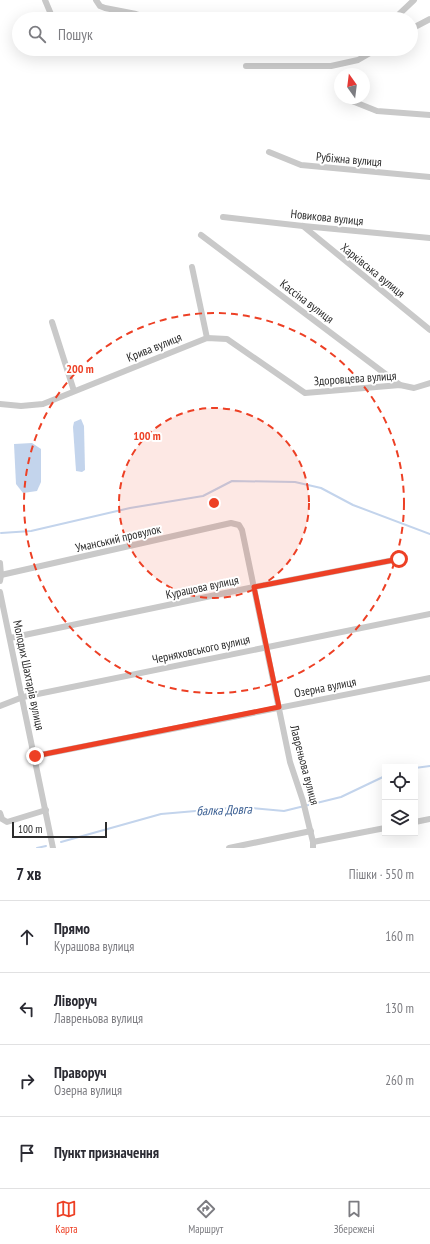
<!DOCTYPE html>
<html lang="uk">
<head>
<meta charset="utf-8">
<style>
  body { margin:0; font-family:"PT Sans Narrow",sans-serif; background:#f2f2f3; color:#2b2b33 }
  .controls { position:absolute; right:12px; bottom:12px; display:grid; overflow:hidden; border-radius:0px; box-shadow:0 4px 16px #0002 }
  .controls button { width:36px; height:36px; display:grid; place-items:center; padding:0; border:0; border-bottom:1px solid #e1e1e2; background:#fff; color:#2b2b33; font:20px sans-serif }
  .compass { position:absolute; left:334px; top:68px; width:36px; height:36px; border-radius:50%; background:#fff; box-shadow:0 4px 16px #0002; rotate:346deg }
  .scale { position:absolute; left:12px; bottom:10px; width:95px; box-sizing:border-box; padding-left:4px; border:2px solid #2c2c2c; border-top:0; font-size:11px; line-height:14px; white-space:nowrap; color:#2c2c2c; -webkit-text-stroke:3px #fff; paint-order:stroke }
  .stop { position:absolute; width:12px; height:12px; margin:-9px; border:3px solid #ed4025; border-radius:50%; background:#fff }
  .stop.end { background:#ed4025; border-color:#fff; box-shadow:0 1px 4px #0008 }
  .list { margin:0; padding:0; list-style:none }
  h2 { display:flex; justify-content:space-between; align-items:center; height:52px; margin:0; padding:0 16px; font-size:17px }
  h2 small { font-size:13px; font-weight:400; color:#7c7c81 }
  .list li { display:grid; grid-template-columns:26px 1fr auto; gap:12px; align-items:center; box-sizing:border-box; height:72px; padding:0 16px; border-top:1px solid #e1e1e2 }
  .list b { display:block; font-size:15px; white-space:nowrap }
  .list p { margin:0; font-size:13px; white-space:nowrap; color:#7c7c81 }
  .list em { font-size:13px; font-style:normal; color:#7c7c81 }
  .icon { flex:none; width:22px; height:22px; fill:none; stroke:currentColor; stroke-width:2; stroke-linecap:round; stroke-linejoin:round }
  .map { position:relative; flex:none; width:430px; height:848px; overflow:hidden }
  .search { position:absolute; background:#fff; box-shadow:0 4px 16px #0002; left:12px; right:12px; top:12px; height:44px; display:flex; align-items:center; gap:10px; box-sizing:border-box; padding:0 14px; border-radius:22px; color:#7c7c81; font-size:15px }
  .sheet { height:340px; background:#fff }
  nav { display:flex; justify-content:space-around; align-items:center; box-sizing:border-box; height:56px; border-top:1px solid #e1e1e2; background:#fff; font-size:11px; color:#7c7c81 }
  nav a { display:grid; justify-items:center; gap:2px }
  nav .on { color:#ed4025 }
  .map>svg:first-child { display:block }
</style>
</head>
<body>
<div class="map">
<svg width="430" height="848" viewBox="0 0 430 848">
  <rect width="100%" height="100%" fill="#fff"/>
  <g fill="#c3d4ec">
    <polygon points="81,419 84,426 85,470 82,472 76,471 73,427 74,422"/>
    <polygon points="32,443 41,449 41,482 37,491 23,493 16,484 14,444"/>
  </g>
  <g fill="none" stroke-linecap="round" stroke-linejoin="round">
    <g stroke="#c3d4ec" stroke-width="2">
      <polyline points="1,533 31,531 130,508 203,496 232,481 295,482 321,488 353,505 430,534"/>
      <polyline points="415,768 430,766"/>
      <polyline points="61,842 161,814 242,807 284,811 341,797 385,776"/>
      <polyline points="37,848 46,846"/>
    </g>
    <g stroke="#c9c9c9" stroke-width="6">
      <polyline points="45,0 53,19"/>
      <polyline points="96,0 100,6 105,8 136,14 152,19"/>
      <polyline points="394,19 414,0"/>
      <polyline points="411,29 430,19"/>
      <path d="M 249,49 C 272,56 295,52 318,49"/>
      <polyline points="246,66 331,66 358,60 377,49"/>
      <polyline points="352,101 377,111 430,115"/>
      <polyline points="269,152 301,165 430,177"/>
      <polyline points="223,217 303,226 430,238"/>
      <polyline points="303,226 430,330"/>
      <polyline points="201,235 400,385"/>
      <polyline points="192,267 207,338"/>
      <polyline points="52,322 74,391"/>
      <polyline points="0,404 21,406 43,404 207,338 227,339 305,393 400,385 414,388 430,383"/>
      <polyline points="0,563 1,575 0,581"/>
      <polyline points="1,575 231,523 239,525 242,530 290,762 303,801 313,842 313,848"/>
      <polyline points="0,592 53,848"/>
      <polyline points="10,638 254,587 399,559"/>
      <polyline points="0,706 23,697 430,614"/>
      <polyline points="35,756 430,678"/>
      <polyline points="0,813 2,819 7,822 46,810"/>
      <polyline points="415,822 430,819"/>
      <polyline points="313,842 385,828"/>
      <polyline points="229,848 311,831"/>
    </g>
  </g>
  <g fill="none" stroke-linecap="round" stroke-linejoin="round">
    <polyline stroke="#ed4025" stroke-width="5" points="35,756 279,707 254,587 399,559"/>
  </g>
  <circle cx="214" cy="503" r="95" fill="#ed4025" fill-opacity=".12"/>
  <g fill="none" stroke="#ed4025" stroke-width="2" stroke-dasharray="7 5">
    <circle cx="214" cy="503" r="95"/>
    <circle cx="214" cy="503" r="190"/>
  </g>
  <g text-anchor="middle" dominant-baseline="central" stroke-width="4" stroke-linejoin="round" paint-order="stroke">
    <g font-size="12" fill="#2c2c2c" stroke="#fff">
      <text transform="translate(349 159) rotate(5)">Рубіжна вулиця</text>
      <text transform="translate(327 217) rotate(6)">Новикова вулиця</text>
      <text transform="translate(373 270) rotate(39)">Харківська вулиця</text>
      <text transform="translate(307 301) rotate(37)">Кассіна вулиця</text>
      <text transform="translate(154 347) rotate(-22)">Крива вулиця</text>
      <text transform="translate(355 378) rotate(-4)">Здоровцева вулиця</text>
      <text transform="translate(118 538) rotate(-13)">Уманський провулок</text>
      <text transform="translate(202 587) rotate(-12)">Курашова вулиця</text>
      <text transform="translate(201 649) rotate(-12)">Черняховського вулиця</text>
      <text transform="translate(29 675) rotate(78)">Молодих Шахтарів вулиця</text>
      <text transform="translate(325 687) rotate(-11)">Озерна вулиця</text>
      <text transform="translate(305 765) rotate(75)">Лавреньова вулиця</text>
    </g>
    <g font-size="13" font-style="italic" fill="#375c91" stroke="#fff">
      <text transform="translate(224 810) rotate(-2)">балка Довга</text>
    </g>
  </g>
  <circle cx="214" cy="503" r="6" fill="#ed4025" stroke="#fff" stroke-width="2"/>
  <g font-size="12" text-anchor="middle" font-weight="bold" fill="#ed4025" stroke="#fff" stroke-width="4" stroke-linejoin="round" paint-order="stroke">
    <text x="80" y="373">200 m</text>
    <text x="147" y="440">100 m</text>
  </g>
</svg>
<div class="controls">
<button><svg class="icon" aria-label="locate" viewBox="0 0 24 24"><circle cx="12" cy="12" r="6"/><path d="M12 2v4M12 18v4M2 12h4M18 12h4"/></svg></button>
<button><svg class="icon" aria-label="layers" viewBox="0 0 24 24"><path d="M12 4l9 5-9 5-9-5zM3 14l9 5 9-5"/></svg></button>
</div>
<svg class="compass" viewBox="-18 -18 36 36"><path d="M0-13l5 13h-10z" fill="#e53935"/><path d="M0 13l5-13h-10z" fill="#7c7c81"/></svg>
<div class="scale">100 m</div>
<div class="stop" style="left:399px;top:559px"></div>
<div class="stop end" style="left:35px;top:756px"></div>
<div class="search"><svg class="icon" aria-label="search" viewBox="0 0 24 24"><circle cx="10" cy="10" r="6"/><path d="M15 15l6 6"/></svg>Пошук</div>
</div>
<section class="sheet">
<h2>7 хв<small>Пішки · 550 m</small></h2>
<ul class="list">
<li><svg class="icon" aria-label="ahead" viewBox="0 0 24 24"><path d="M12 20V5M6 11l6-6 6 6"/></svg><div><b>Прямо</b><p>Курашова вулиця</p></div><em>160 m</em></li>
<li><svg class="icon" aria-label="left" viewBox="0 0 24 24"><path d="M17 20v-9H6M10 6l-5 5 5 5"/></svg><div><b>Ліворуч</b><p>Лавреньова вулиця</p></div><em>130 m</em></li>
<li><svg class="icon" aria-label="right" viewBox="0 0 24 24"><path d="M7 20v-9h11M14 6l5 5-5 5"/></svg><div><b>Праворуч</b><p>Озерна вулиця</p></div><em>260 m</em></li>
<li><svg class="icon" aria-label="arrive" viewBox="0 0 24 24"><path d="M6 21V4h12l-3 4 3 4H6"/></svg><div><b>Пункт призначення</b></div></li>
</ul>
</section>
<nav>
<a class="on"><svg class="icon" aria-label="map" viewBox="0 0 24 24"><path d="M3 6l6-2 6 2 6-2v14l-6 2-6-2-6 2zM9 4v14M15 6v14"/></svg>Карта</a>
<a><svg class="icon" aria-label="directions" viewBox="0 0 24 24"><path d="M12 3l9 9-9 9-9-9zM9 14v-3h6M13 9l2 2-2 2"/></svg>Маршрут</a>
<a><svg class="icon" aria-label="saved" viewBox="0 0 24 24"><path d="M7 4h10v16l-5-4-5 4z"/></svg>Збережені</a>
</nav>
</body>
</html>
